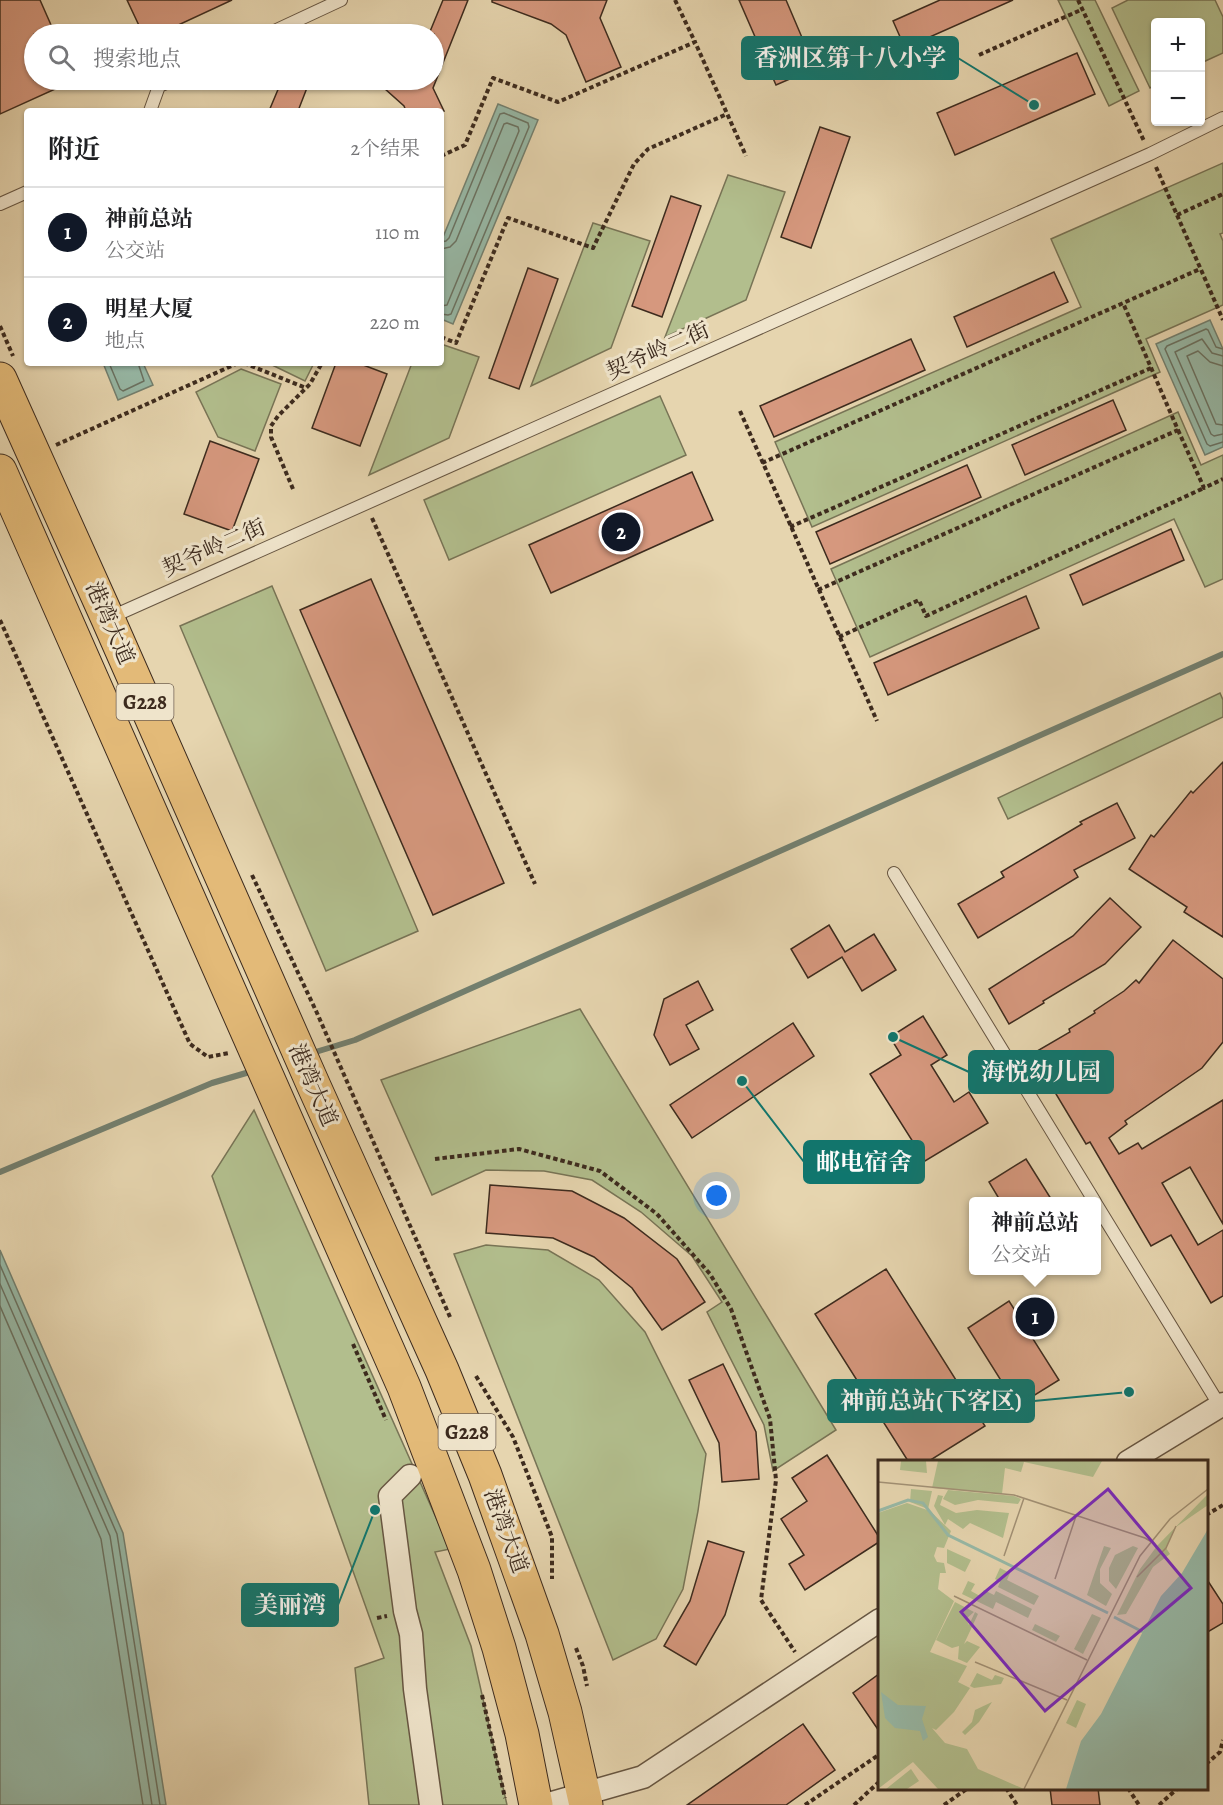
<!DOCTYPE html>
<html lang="zh">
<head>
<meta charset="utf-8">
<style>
  body { margin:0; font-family:Alegreya,"Noto Serif SC",serif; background:#f6f6f6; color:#202124 }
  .controls { position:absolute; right:18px; top:18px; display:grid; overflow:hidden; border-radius:6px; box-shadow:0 2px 4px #0004 }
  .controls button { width:54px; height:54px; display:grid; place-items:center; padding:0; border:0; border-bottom:2px solid #e0e0e0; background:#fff; color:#202124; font:30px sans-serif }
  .you { position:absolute; left:717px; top:1196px; width:21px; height:21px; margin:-15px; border:4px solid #fff; border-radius:50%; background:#1a73e8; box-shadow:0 0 0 9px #1a73e833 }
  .badge { display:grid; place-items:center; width:39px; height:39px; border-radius:50%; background:#111827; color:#fff; font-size:20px; font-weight:700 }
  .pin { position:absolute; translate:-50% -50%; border:3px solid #fff; box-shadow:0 2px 6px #0006 }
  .popup { position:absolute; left:969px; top:1197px; width:132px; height:78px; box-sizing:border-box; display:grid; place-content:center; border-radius:6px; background:#fff; filter:drop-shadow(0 2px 4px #0005); font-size:20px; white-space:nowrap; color:#757577 }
  .popup b { font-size:22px; color:#202124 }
  .popup::after { content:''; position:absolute; left:50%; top:100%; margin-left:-12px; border:12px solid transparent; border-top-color:#fff }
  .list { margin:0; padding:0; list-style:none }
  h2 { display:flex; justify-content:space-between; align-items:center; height:78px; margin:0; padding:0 24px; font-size:26px }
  h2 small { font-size:20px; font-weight:400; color:#757577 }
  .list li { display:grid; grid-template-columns:39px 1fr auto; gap:18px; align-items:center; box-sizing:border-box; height:90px; padding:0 24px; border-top:2px solid #e0e0e0 }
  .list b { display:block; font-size:22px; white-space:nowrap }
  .list p { margin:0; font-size:20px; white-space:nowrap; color:#757577 }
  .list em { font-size:20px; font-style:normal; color:#757577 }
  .icon { flex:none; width:33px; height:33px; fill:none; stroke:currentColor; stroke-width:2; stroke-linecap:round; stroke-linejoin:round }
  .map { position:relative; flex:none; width:1223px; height:1805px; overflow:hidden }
  .search { position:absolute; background:#fff; box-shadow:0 2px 4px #0004; left:24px; top:24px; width:420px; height:66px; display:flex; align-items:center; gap:15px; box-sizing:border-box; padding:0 21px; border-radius:33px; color:#757577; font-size:22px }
  .panel { position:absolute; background:#fff; box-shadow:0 2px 4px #0004; left:24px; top:108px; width:420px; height:258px; border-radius:6px }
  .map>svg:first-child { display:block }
</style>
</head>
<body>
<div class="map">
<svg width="1223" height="1805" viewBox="0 0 1223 1805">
  <rect width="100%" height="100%" fill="#e6d5af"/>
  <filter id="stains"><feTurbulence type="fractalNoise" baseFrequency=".00333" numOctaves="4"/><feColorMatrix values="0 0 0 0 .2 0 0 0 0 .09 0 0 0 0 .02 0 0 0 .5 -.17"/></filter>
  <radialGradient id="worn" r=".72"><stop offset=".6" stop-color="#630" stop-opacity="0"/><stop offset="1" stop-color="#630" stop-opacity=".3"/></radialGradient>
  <g fill="#b2be8d" stroke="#787456" stroke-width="1.5">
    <polygon points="1058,0 1095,0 1139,91 1109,106"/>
    <polygon points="1128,0 1215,0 1223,17 1223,53 1201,63 1200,22 1156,22 1155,85 1150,88 1112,8"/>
    <polygon points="1223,163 1223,233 1220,234 1223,241 1223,305 1146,339 1160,372 812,527 775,442 1081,307 1051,239"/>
    <polygon points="728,175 785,192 746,300 665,337"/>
    <polygon points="593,223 650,241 611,348 531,386"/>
    <polygon points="441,344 479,357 449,438 369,475 412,363 441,363"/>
    <polygon points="268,363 314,363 305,381"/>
    <polygon points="241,369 281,384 255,451 218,437 196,392"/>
    <polygon points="660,396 686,455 449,560 424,500"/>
    <polygon points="1178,412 1201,465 1223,455 1223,579 1205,587 1174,519 870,657 831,569"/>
    <polygon points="272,586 418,931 326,971 180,626"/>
    <polygon points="1220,693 1223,700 1223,717 1008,819 998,798"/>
    <polygon points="580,1009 836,1430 773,1471 764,1425 707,1312 722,1302 692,1256 641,1212 592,1180 544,1171 486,1170 432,1195 381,1080"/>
    <polygon points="254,1110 450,1549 435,1552 471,1646 507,1805 369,1805 355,1668 384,1658 212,1176"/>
    <polygon points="486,1245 548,1250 599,1280 645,1332 706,1454 698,1511 683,1589 656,1639 613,1660 454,1254"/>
  </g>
  <g fill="#97b9a7" stroke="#738070" stroke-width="1.5">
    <polygon points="498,104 538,120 453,324 441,319 441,242"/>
    <polygon points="1210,320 1223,349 1223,447 1205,455 1156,344"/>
    <polygon points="103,363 143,363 153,385 118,400"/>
    <polygon points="0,1250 123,1533 166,1805 0,1805"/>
  </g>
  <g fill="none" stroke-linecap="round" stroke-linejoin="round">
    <g stroke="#6a7262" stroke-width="1.5">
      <polyline points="441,242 446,241 449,238 500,114 504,113 528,123 529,127 451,314 448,315 441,314"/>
      <polyline points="441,249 450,247 456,241 504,124 507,123 518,127 519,131 447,305 441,306"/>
      <polyline points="1223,349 1216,347 1208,330 1206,329 1167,346 1165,349 1207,444 1210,446 1223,442"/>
      <polyline points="1223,356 1212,353 1202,339 1175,352 1211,434 1214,436 1223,434"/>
      <polyline points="109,363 120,389 123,391 144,381 138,363"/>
      <polyline points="1223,366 1210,362 1198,351 1187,356 1216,424 1223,425"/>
      <polyline points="0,1265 117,1534 160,1805"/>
      <polyline points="0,1284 110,1536 152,1805"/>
      <polyline points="0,1306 101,1539 143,1805"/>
    </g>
    <g stroke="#738070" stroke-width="6">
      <polyline points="309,1054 355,1040 1223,654"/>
      <polyline points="0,1172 212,1083 253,1071"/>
    </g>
  </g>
  <g fill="#d6987e" stroke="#3d2b1e" stroke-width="1.5">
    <polygon points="0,0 40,0 55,34 34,34 34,80 75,80 0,114"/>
    <polygon points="127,0 232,0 159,34 143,34"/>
    <polygon points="443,0 468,0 433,88 444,111 406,111 404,106 375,80 434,80 434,34 429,34"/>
    <polygon points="492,0 607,0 600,18 621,67 586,82 566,35 551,24 492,2"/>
    <polygon points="739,0 786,0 815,68 776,85"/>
    <polygon points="940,0 1013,0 905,48 893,21"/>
    <polygon points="1077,53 1095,94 955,155 937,113"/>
    <polygon points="282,80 310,80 298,111 269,111"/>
    <polygon points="820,127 850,137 811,248 781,237"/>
    <polygon points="671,196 701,206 662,317 632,306"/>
    <polygon points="528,268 558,279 519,389 489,378"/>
    <polygon points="1054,272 1068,302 967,347 954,317"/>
    <polygon points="911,339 925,370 774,437 760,406"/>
    <polygon points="336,363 358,363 387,374 360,446 312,428"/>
    <polygon points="1113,400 1126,430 1025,475 1012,445"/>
    <polygon points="210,441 259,459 232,531 184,514"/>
    <polygon points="967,465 981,497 830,564 816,532"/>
    <polygon points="692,472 713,520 551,593 529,545"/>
    <polygon points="1171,529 1184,560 1083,605 1070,575"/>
    <polygon points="371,579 504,883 433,915 300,610"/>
    <polygon points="1026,596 1039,628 888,695 874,663"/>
    <polygon points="1223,762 1223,937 1184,912 1187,907 1129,869 1151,835 1154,837 1191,791 1193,793"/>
    <polygon points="1117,803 1135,838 1074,870 1078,877 978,938 958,904 1004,877 1001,872 1082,824 1080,822"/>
    <polygon points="1110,898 1141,927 1105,964 1043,1001 1044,1003 1009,1024 989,989 1073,936"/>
    <polygon points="829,925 845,952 874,934 896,970 862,991 842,957 808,978 791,949"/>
    <polygon points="1173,940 1223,979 1223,1042 1202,1068 1125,1121 1127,1124 1109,1138 1119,1154 1138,1143 1142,1149 1223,1100 1223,1224 1190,1167 1162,1183 1198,1245 1223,1230 1223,1296 1211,1303 1171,1235 1151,1246 1090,1142 1086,1144 1032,1054 1070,1032 1069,1029 1095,1013 1094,1011 1124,991 1136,980 1139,983"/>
    <polygon points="698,981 713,1010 686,1025 699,1049 670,1065 654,1035 664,999"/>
    <polygon points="923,1016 947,1055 931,1065 954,1102 969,1092 988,1123 925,1161 870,1074 901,1055 890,1037"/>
    <polygon points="793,1023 814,1056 692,1138 670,1105"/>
    <polygon points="1026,1159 1053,1202 1001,1202 989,1182"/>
    <polygon points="490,1185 572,1191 624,1218 677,1259 705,1302 662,1330 632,1288 594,1257 553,1238 486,1233"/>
    <polygon points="886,1269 985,1426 929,1461 908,1461 815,1314"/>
    <polygon points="1009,1301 1059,1380 1017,1406 968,1328"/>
    <polygon points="723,1364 756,1432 759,1479 722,1482 719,1443 689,1380"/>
    <polygon points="827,1455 879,1537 879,1542 805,1590 789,1564 804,1555 781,1519 807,1501 792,1478"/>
    <polygon points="708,1541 744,1552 725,1615 696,1665 664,1646 690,1601"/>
    <polygon points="1206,1578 1223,1604 1223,1623 1206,1633"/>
    <polygon points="879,1674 879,1731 853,1693"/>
    <polygon points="803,1724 835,1770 786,1805 687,1805"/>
    <polygon points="1050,1788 1098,1788 1100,1805 1052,1805"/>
  </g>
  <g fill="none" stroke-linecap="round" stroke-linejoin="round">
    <g stroke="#675642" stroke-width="14">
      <g id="lane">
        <polyline points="268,34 341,0"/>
        <polyline points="150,111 159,86 173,80"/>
        <polyline points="0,204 27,192"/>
        <polyline points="109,618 1150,154 1223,118"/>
        <polyline points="894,873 1095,1202"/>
        <polyline points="1096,1204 1220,1406"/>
      </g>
    </g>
    <g stroke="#675642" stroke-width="25">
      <g id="street">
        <polyline points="1128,1462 1223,1404"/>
        <polyline points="410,1476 390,1496 405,1611 411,1634 415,1689 431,1805"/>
        <polyline points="545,1805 643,1777 880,1620"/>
      </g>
    </g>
    <g stroke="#3d2b1e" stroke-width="35">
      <g id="highway">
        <polyline points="0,379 108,619 313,1084 442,1370 485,1475 542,1634 565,1712 586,1805"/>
        <polyline points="0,471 404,1387 474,1570 499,1648 522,1734 536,1805"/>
      </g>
    </g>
    <g stroke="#3d2b1e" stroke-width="4" stroke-dasharray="4.5 3" stroke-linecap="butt">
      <polyline points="675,0 695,42"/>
      <polyline points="1078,0 1144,141"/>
      <polyline points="979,55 1083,9"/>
      <polyline points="441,156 465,145 493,78 558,102 695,42 746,156"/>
      <polyline points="1156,167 1223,320"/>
      <polyline points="1177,215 1223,194"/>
      <polyline points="0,326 13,356"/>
      <polyline points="441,337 456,343 508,218 593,248 634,164 648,149 727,114"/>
      <polyline points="244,363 306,388"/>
      <polyline points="740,411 877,721"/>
      <polyline points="1178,430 1204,488 1223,479"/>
      <polyline points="56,445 238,363"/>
      <polyline points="762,463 1200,269"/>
      <polyline points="293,489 271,437 271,426 278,416 310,384 322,363"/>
      <polyline points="372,518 535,884"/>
      <polyline points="790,527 1151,368"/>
      <polyline points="818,590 1178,430 1123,303"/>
      <polyline points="0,620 190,1044 208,1057 229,1053"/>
      <polyline points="839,637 919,600 926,616 1204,488"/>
      <polyline points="252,875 317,1013 450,1317"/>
      <polyline points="435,1159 519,1149 600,1171 657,1214 710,1274 731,1309 770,1419 776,1480 761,1600 795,1652"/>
      <polyline points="353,1344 386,1420"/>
      <polyline points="476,1376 513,1437 552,1537 552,1579"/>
      <polyline points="1206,1515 1223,1505"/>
      <polyline points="377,1618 387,1616"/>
      <polyline points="576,1648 583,1666 587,1686"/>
      <polyline points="482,1695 505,1798"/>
      <polyline points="1206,1764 1220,1752 1223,1740"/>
      <polyline points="1006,1788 1017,1805"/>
      <polyline points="1128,1788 1139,1805"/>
      <polyline points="805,1805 880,1754"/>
      <polyline points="854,1805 880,1781"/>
      <polyline points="944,1805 968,1788"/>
      <polyline points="1159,1805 1178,1788"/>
    </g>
    <use href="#lane" stroke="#efe4cb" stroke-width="12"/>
    <use href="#street" stroke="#efe4cb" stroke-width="22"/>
    <use href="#highway" stroke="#e3ba78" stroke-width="33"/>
  </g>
  <g text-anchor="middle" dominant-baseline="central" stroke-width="6" stroke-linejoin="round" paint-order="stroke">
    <g fill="#efe4cb" stroke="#726252" stroke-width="1.5">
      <rect x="116.5" y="684" width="57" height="36" rx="4.5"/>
      <rect x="438.5" y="1414" width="57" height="36" rx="4.5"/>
    </g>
    <g font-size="21" font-weight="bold" fill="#3d2b1e">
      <text x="145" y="702">G228</text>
      <text x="467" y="1432">G228</text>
    </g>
    <g font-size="22" fill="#3d2b1e" stroke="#efe4cb">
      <text transform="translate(658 351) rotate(-24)">契爷岭二街</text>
      <text transform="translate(214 548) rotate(-24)">契爷岭二街</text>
      <text transform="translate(110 623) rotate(66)">港湾大道</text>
      <text transform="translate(313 1085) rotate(66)">港湾大道</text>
      <text transform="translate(506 1531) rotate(70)">港湾大道</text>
    </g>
  </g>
  <g transform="translate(878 1460)">
    <rect width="330" height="330" fill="#e6d5af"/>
    <path d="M 23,1 L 48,1 L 49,13 L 22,10 ZM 60,1 L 224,1 L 215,17 L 146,2 L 143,12 L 127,8 L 124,34 L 54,28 ZM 33,29 L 54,31 L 50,49 L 32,42 ZM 70,30 L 136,36 L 143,39 L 140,44 L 100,40 L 77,45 L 65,39 ZM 330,34 L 330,45 L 298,67 L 288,88 L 292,94 L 275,107 L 248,154 L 239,155 L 262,109 L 279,86 L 327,37 ZM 60,35 L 65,36 L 62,45 L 78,53 L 99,50 L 131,53 L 125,78 L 92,63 L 85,69 L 70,59 L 67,65 L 56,46 ZM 29,43 L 52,51 L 73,71 L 66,88 L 59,87 L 56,96 L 59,102 L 66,103 L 68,113 L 62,113 L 60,129 L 76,141 L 52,192 L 89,206 L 80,222 L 92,228 L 76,252 L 58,270 L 54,268 L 67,283 L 89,289 L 100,309 L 146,329 L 60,329 L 35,302 L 0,329 L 0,53 ZM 226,86 L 233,88 L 222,109 L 222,123 L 234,134 L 228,146 L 209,135 ZM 255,86 L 260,88 L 238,129 L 231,121 L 231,108 L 237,95 ZM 69,89 L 93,100 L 87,112 L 69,103 ZM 122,108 L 132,113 L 129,120 L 161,136 L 156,145 L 120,127 L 122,122 L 117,119 ZM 90,121 L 97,124 L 93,131 L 102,136 L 106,130 L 116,135 L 118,131 L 154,149 L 150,158 L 118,142 L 115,149 L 84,134 ZM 77,142 L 96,152 L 88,159 L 91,165 L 97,152 L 100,154 L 86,184 L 89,181 L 102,187 L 89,203 L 80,199 L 81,186 L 74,188 L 58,180 ZM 214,154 L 223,158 L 205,194 L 196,189 ZM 157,164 L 182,176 L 178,182 L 154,170 ZM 99,213 L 114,220 L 117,215 L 126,218 L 123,224 L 96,228 L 92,226 ZM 199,240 L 208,244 L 198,268 L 188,263 ZM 114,242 L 101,262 L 87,275 L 84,272 L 94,262 L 97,250 ZM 33,309 L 41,321 L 29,329 L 8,329 Z" fill="#b2be8d"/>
    <path d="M 330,69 L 330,329 L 188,329 L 203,281 L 223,254 L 283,136 L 304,113 ZM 3,232 L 20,245 L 48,246 L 44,259 L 50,277 L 45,281 L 42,271 L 17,268 L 7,258 Z" fill="#97b9a7"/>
    <path fill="none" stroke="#97b9a7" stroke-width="3" d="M 0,51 L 30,40 L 45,43 L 70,75 L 230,153M 236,157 L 265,172"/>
    <path fill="none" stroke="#a29175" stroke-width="1.5" d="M 0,22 L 136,35 L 267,78 L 277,84M 126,96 L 146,38M 259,117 L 288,88 L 298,66M 177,119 L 198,56M 76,136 L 209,200M 97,202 L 189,240M 146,329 L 262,96 L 292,59 L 330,29"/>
    <path fill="#7b2cbf" fill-opacity="0.15" stroke="#7b2cbf" stroke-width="3" d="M 230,29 L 313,128 L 167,251 L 83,152 Z"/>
    <rect width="330" height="330" fill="none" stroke="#3d2b1e" stroke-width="3"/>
  </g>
  <path fill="none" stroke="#0f766e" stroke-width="2" d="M1034 105L958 58M893 1037L969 1072M742 1081L804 1162M1129 1392L1034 1401M375 1510L338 1605"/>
  <g fill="#0f766e" stroke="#efe4cb" stroke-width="2">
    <circle cx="1034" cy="105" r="6"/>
    <circle cx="893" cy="1037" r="6"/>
    <circle cx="742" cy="1081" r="6"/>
    <circle cx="1129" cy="1392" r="6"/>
    <circle cx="375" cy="1510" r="6"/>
  </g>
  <g fill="#0f766e" stroke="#0f766e" stroke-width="2">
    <rect x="742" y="37" width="216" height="42" rx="6"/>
    <rect x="969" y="1051" width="144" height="42" rx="6"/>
    <rect x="804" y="1141" width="120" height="42" rx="6"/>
    <rect x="828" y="1380" width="206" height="42" rx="6"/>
    <rect x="242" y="1584" width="96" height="42" rx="6"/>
  </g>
  <g font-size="24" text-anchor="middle" font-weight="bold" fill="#fff">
    <text x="850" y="66">香洲区第十八小学</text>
    <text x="1041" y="1080">海悦幼儿园</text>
    <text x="864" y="1170">邮电宿舍</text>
    <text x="931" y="1409">神前总站(下客区)</text>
    <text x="290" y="1613">美丽湾</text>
  </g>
  <rect width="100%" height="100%" filter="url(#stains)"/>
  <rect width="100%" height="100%" fill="url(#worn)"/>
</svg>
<div class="controls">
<button>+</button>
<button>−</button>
</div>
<div class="you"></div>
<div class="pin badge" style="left:1035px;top:1317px">1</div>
<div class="popup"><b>神前总站</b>公交站</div>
<div class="pin badge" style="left:621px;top:532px">2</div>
<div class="search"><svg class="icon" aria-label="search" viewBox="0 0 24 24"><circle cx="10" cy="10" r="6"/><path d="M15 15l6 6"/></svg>搜索地点</div>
<section class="panel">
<h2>附近<small>2个结果</small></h2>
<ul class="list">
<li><span class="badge">1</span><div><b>神前总站</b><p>公交站</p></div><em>110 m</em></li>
<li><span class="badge">2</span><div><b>明星大厦</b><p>地点</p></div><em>220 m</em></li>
</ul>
</section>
</div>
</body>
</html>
